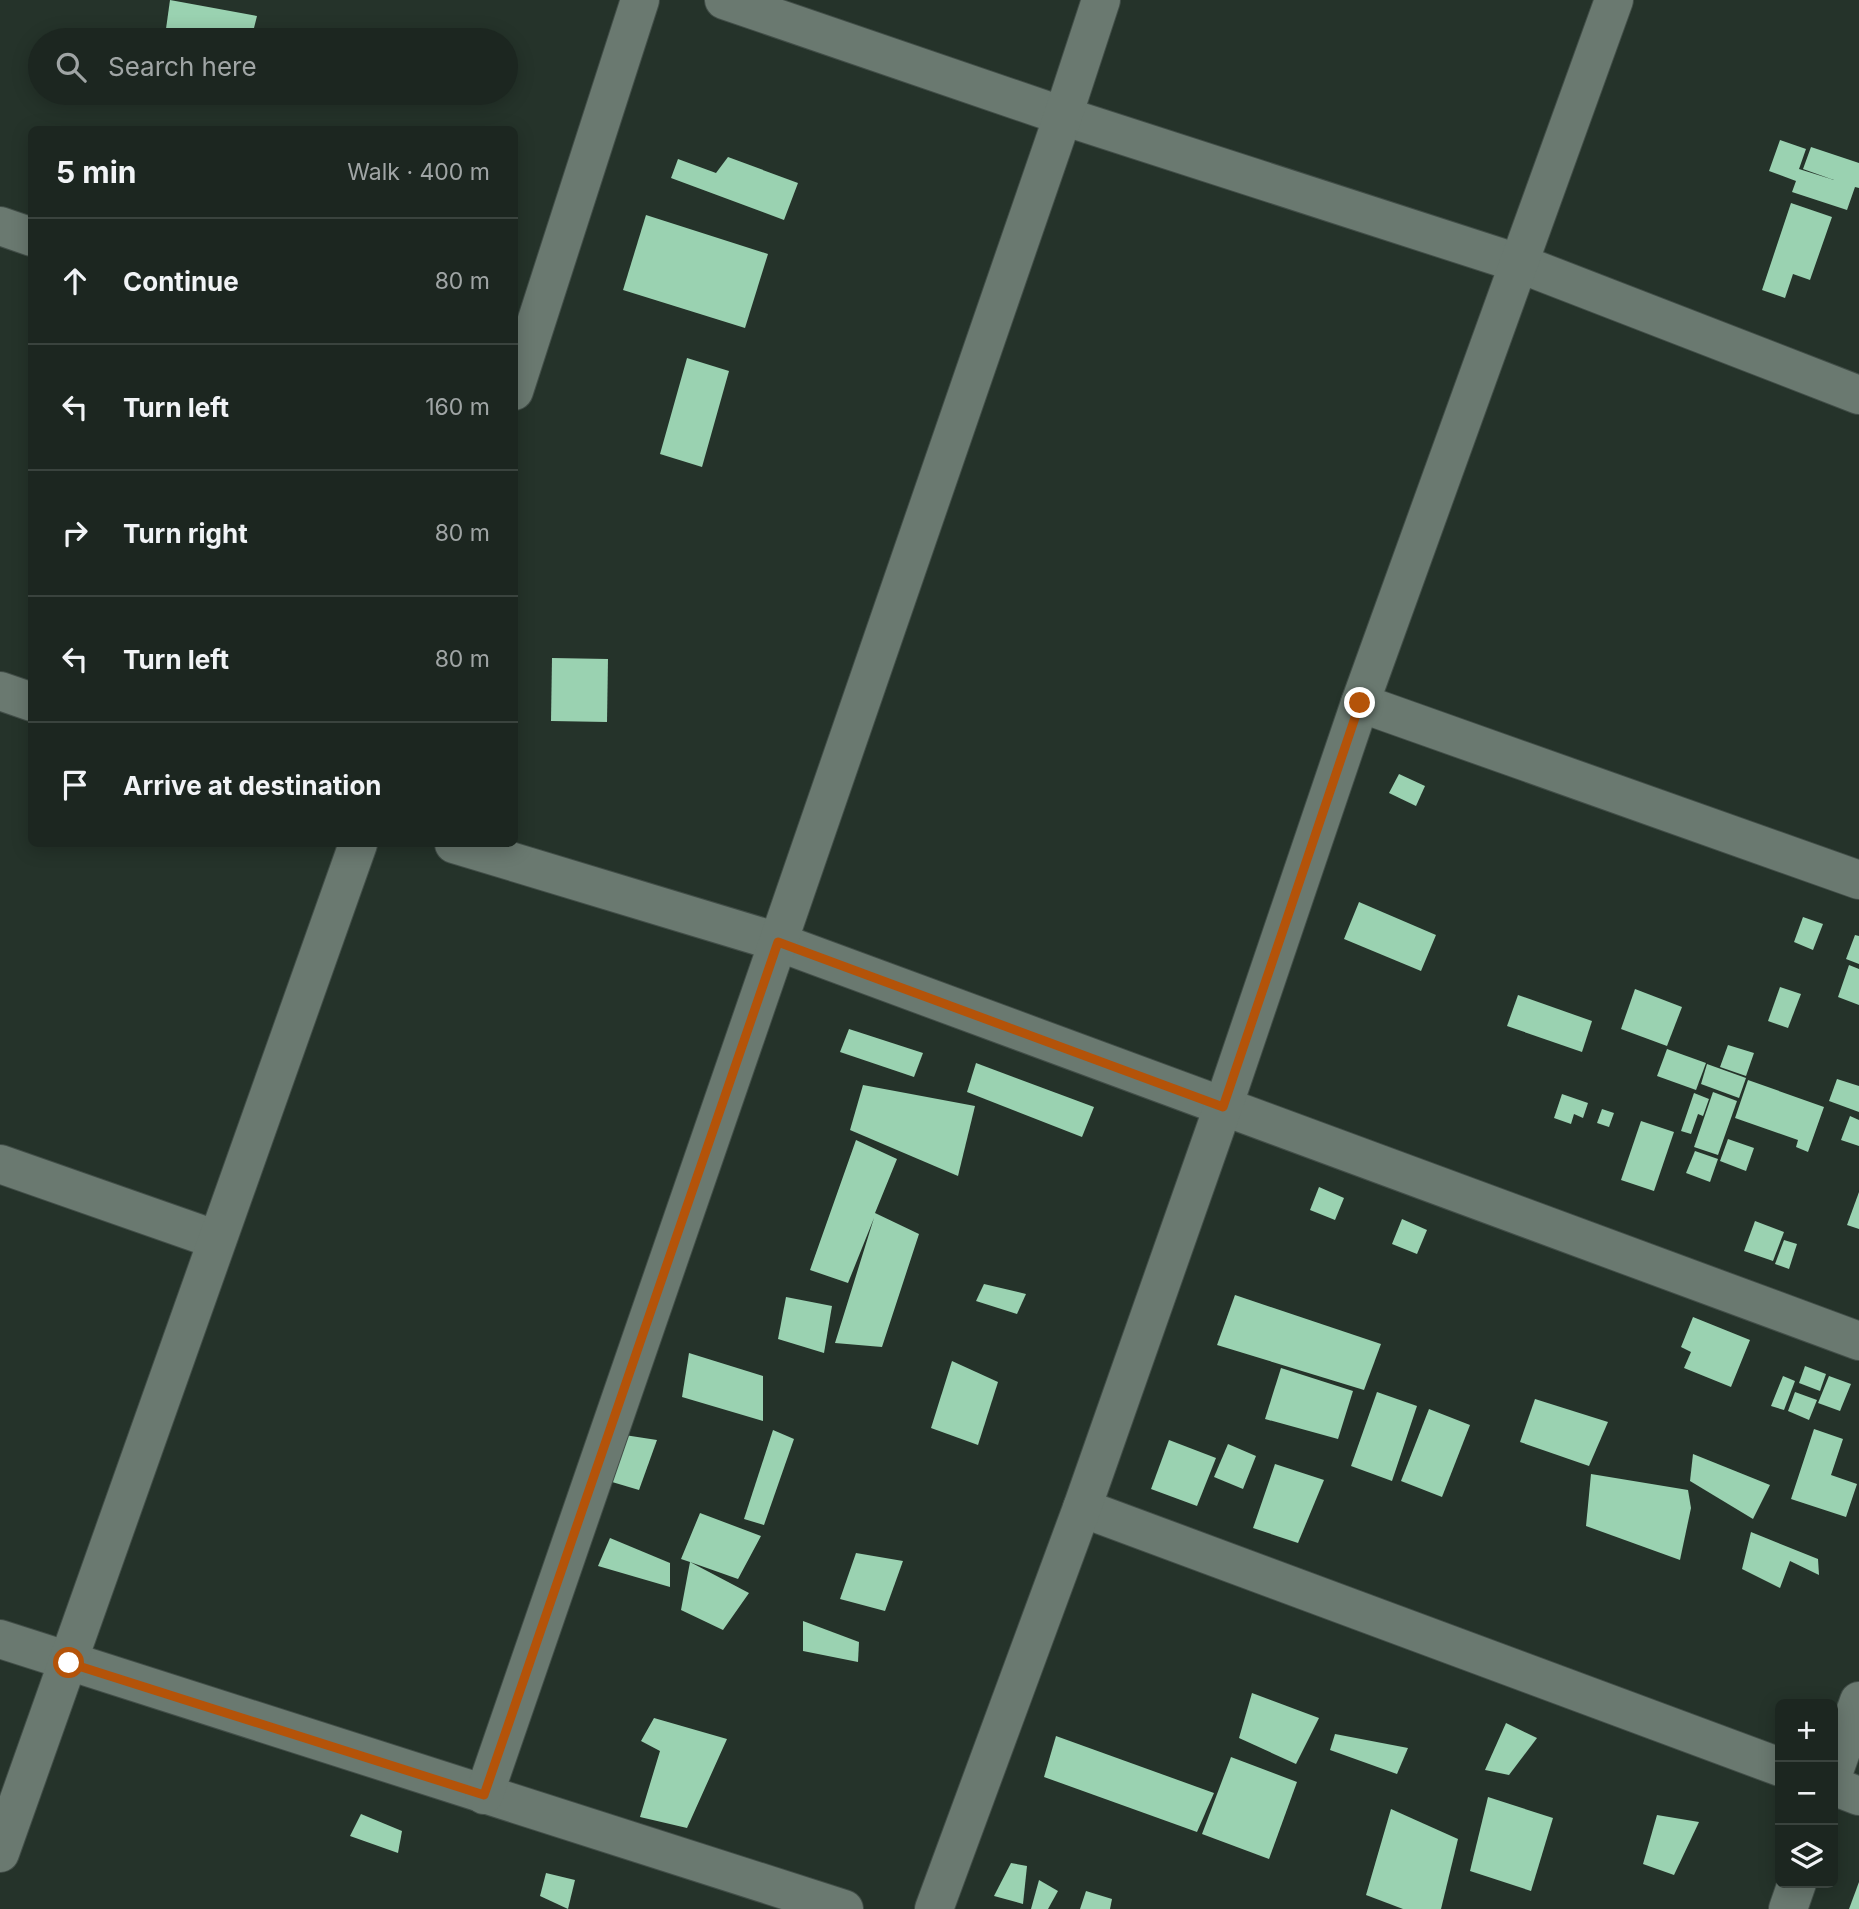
<!DOCTYPE html>
<html lang="en">
<head>
<meta charset="utf-8">
<style>
  body { margin:0; font-family:Inter,sans-serif; background:#252e29; color:#f1f3f6 }
  .controls { position:absolute; right:21px; bottom:21px; display:grid; overflow:hidden; border-radius:10px; box-shadow:0 4px 18px #0003 }
  .controls button { width:63px; height:63px; display:grid; place-items:center; padding:0; border:0; border-bottom:2px solid #3a433e; background:#1c2620; color:#f1f3f6; font:35px sans-serif }
  .stop { position:absolute; width:21px; height:21px; margin:-16px; border:5px solid #b45309; border-radius:50%; background:#fff }
  .stop.end { background:#b45309; border-color:#fff; box-shadow:0 2px 7px #0008 }
  .list { margin:0; padding:0; list-style:none }
  h2 { display:flex; justify-content:space-between; align-items:center; height:91px; margin:0; padding:0 28px; font-size:30px }
  h2 small { font-size:23px; font-weight:400; color:#a0a5a5 }
  .list li { display:grid; grid-template-columns:46px 1fr auto; gap:21px; align-items:center; box-sizing:border-box; height:126px; padding:0 28px; border-top:2px solid #3a433e }
  .list b { display:block; font-size:26px; white-space:nowrap }
  .list em { font-size:23px; font-style:normal; color:#a0a5a5 }
  .icon { flex:none; width:38px; height:38px; fill:none; stroke:currentColor; stroke-width:2; stroke-linecap:round; stroke-linejoin:round }
  .map { position:relative; flex:none; width:1859px; height:1909px; overflow:hidden }
  .search { position:absolute; background:#1c2620; box-shadow:0 4px 18px #0003; left:28px; top:28px; width:490px; height:77px; display:flex; align-items:center; gap:18px; box-sizing:border-box; padding:0 24px; border-radius:38px; color:#a0a5a5; font-size:26px }
  .panel { position:absolute; background:#1c2620; box-shadow:0 4px 18px #0003; left:28px; top:126px; width:490px; height:721px; border-radius:10px }
  .map>svg:first-child { display:block }
</style>
</head>
<body>
<div class="map">
<svg width="1859" height="1909" viewBox="0 0 1859 1909">
  <rect width="100%" height="100%" fill="#25332a"/>
  <g fill="#9ad2b1">
    <polygon points="170,0 257,16 251,40 181,40 165,36"/>
    <polygon points="1780,140 1806,149 1799,169 1834,180 1803,169 1811,147 1859,163 1859,188 1855,187 1847,210 1792,192 1796,181 1769,171"/>
    <polygon points="728,157 798,183 784,220 671,178 678,159 716,173"/>
    <polygon points="1791,203 1832,217 1810,280 1793,274 1785,298 1762,290"/>
    <polygon points="646,215 768,254 745,328 623,290"/>
    <polygon points="687,358 729,371 702,467 660,454"/>
    <polygon points="552,658 608,659 607,722 551,721"/>
    <polygon points="1399,774 1425,786 1416,806 1389,793"/>
    <polygon points="1359,902 1436,935 1421,971 1344,939"/>
    <polygon points="1803,917 1823,924 1813,950 1794,942"/>
    <polygon points="1855,935 1859,936 1859,964 1846,959"/>
    <polygon points="1849,965 1859,969 1859,1005 1838,997"/>
    <polygon points="1780,987 1801,994 1788,1028 1768,1021"/>
    <polygon points="1635,989 1682,1007 1667,1046 1621,1029"/>
    <polygon points="1518,995 1592,1021 1582,1052 1507,1026"/>
    <polygon points="849,1029 923,1053 914,1077 840,1052"/>
    <polygon points="1728,1045 1754,1053 1746,1076 1720,1067"/>
    <polygon points="1667,1049 1706,1063 1696,1090 1657,1076"/>
    <polygon points="976,1063 1094,1107 1082,1137 967,1092"/>
    <polygon points="1707,1064 1746,1078 1739,1098 1701,1084"/>
    <polygon points="1837,1079 1859,1086 1859,1112 1829,1101"/>
    <polygon points="1748,1080 1824,1107 1808,1152 1796,1147 1798,1140 1735,1118"/>
    <polygon points="863,1085 975,1106 958,1176 850,1130"/>
    <polygon points="1713,1092 1737,1101 1718,1155 1694,1147"/>
    <polygon points="1694,1093 1709,1099 1703,1116 1698,1114 1691,1134 1681,1131"/>
    <polygon points="1562,1094 1588,1103 1583,1118 1574,1114 1571,1124 1554,1118"/>
    <polygon points="1602,1109 1614,1113 1609,1127 1597,1123"/>
    <polygon points="1850,1116 1859,1120 1859,1146 1841,1140"/>
    <polygon points="1641,1121 1674,1132 1654,1191 1621,1180"/>
    <polygon points="1728,1139 1754,1148 1746,1171 1720,1161"/>
    <polygon points="856,1140 897,1159 875,1213 919,1234 882,1347 835,1343 874,1218 848,1283 810,1270"/>
    <polygon points="1695,1151 1718,1159 1710,1182 1686,1173"/>
    <polygon points="1319,1187 1344,1198 1335,1220 1310,1210"/>
    <polygon points="1859,1192 1859,1229 1847,1225"/>
    <polygon points="1402,1219 1427,1230 1417,1254 1392,1244"/>
    <polygon points="1755,1221 1784,1232 1773,1261 1744,1251"/>
    <polygon points="1784,1240 1797,1244 1789,1269 1775,1264"/>
    <polygon points="984,1284 1026,1294 1017,1314 976,1301"/>
    <polygon points="1235,1295 1381,1344 1364,1390 1217,1345"/>
    <polygon points="786,1297 832,1306 824,1353 778,1339"/>
    <polygon points="1693,1317 1750,1340 1731,1387 1684,1368 1691,1352 1681,1347"/>
    <polygon points="689,1353 763,1376 763,1421 682,1397"/>
    <polygon points="952,1361 998,1382 978,1445 931,1428"/>
    <polygon points="1805,1366 1826,1374 1820,1391 1799,1383"/>
    <polygon points="1281,1368 1353,1391 1338,1439 1265,1419"/>
    <polygon points="1783,1376 1795,1381 1784,1410 1771,1406"/>
    <polygon points="1829,1376 1851,1384 1840,1411 1818,1403"/>
    <polygon points="1377,1392 1417,1406 1392,1481 1351,1466"/>
    <polygon points="1795,1392 1817,1400 1809,1420 1788,1411"/>
    <polygon points="1535,1399 1608,1422 1589,1466 1520,1442"/>
    <polygon points="1429,1409 1470,1425 1442,1497 1401,1481"/>
    <polygon points="1814,1429 1843,1439 1831,1475 1857,1484 1846,1517 1791,1499"/>
    <polygon points="773,1430 794,1439 764,1525 744,1519"/>
    <polygon points="618,1434 657,1440 639,1490 602,1479"/>
    <polygon points="1169,1440 1216,1458 1197,1506 1151,1489"/>
    <polygon points="1228,1444 1256,1456 1243,1489 1214,1477"/>
    <polygon points="1693,1454 1770,1485 1753,1519 1690,1481"/>
    <polygon points="1275,1464 1324,1480 1298,1543 1253,1528"/>
    <polygon points="1591,1474 1688,1490 1691,1508 1680,1560 1586,1526"/>
    <polygon points="700,1513 761,1536 738,1579 690,1562 749,1593 723,1630 681,1610 690,1562 681,1559"/>
    <polygon points="1751,1532 1818,1559 1819,1575 1790,1561 1780,1588 1742,1569"/>
    <polygon points="610,1538 670,1563 670,1587 598,1566"/>
    <polygon points="856,1553 903,1561 885,1611 840,1599"/>
    <polygon points="803,1621 859,1642 858,1662 803,1651"/>
    <polygon points="1252,1693 1319,1718 1296,1764 1239,1738"/>
    <polygon points="654,1718 727,1739 687,1828 640,1817 660,1751 641,1741"/>
    <polygon points="1506,1723 1537,1738 1509,1775 1485,1770"/>
    <polygon points="1335,1734 1408,1748 1397,1774 1330,1750"/>
    <polygon points="1056,1736 1214,1793 1197,1832 1044,1777"/>
    <polygon points="1231,1757 1297,1782 1269,1859 1202,1834"/>
    <polygon points="1488,1797 1553,1818 1531,1891 1470,1871"/>
    <polygon points="1391,1809 1458,1839 1441,1909 1403,1909 1366,1895"/>
    <polygon points="361,1814 402,1831 398,1853 350,1836"/>
    <polygon points="1657,1815 1699,1822 1674,1875 1643,1864"/>
    <polygon points="1011,1863 1027,1866 1023,1904 994,1896"/>
    <polygon points="546,1873 575,1880 568,1909 540,1896"/>
    <polygon points="1039,1880 1058,1891 1048,1909 1031,1909"/>
    <polygon points="1859,1882 1859,1909 1849,1909"/>
    <polygon points="1086,1891 1112,1899 1110,1909 1080,1909"/>
  </g>
  <g fill="none" stroke-linecap="round" stroke-linejoin="round">
    <g stroke="#424e48" stroke-width="40">
      <g id="minor">
        <polyline points="724,0 1063,116 1518,263 1859,395"/>
        <polyline points="0,226 32,237"/>
        <polyline points="514,391 640,0"/>
        <polyline points="0,691 32,702"/>
        <polyline points="1360,703 1859,880"/>
        <polyline points="454,844 778,942 1859,1341"/>
        <polyline points="0,1164 217,1240"/>
        <polyline points="1082,1508 1780,1767"/>
        <polyline points="0,1639 844,1909"/>
        <polyline points="1833,1774 1859,1701"/>
        <polyline points="1833,1786 1859,1796"/>
        <polyline points="484,1795 1063,116 1101,0"/>
        <polyline points="0,1853 358,844"/>
        <polyline points="934,1909 1082,1508 1223,1107 1360,703 1614,0"/>
        <polyline points="1788,1909 1797,1883"/>
      </g>
    </g>
    <use href="#minor" stroke="#6a7970" stroke-width="38"/>
  </g>
  <g fill="none" stroke-linecap="round" stroke-linejoin="round">
    <polyline stroke="#b45309" stroke-width="9" points="69,1663 484,1795 778,942 1223,1107 1360,703"/>
  </g>
</svg>
<div class="controls">
<button>+</button>
<button>−</button>
<button><svg class="icon" aria-label="layers" viewBox="0 0 24 24"><path d="M12 4l9 5-9 5-9-5zM3 14l9 5 9-5"/></svg></button>
</div>
<div class="stop" style="left:69px;top:1663px"></div>
<div class="stop end" style="left:1360px;top:703px"></div>
<div class="search"><svg class="icon" aria-label="search" viewBox="0 0 24 24"><circle cx="10" cy="10" r="6"/><path d="M15 15l6 6"/></svg>Search here</div>
<section class="panel">
<h2>5 min<small>Walk · 400 m</small></h2>
<ul class="list">
<li><svg class="icon" aria-label="ahead" viewBox="0 0 24 24"><path d="M12 20V5M6 11l6-6 6 6"/></svg><div><b>Continue</b></div><em>80 m</em></li>
<li><svg class="icon" aria-label="left" viewBox="0 0 24 24"><path d="M17 20v-9H6M10 6l-5 5 5 5"/></svg><div><b>Turn left</b></div><em>160 m</em></li>
<li><svg class="icon" aria-label="right" viewBox="0 0 24 24"><path d="M7 20v-9h11M14 6l5 5-5 5"/></svg><div><b>Turn right</b></div><em>80 m</em></li>
<li><svg class="icon" aria-label="left" viewBox="0 0 24 24"><path d="M17 20v-9H6M10 6l-5 5 5 5"/></svg><div><b>Turn left</b></div><em>80 m</em></li>
<li><svg class="icon" aria-label="arrive" viewBox="0 0 24 24"><path d="M6 21V4h12l-3 4 3 4H6"/></svg><div><b>Arrive at destination</b></div></li>
</ul>
</section>
</div>
</body>
</html>
